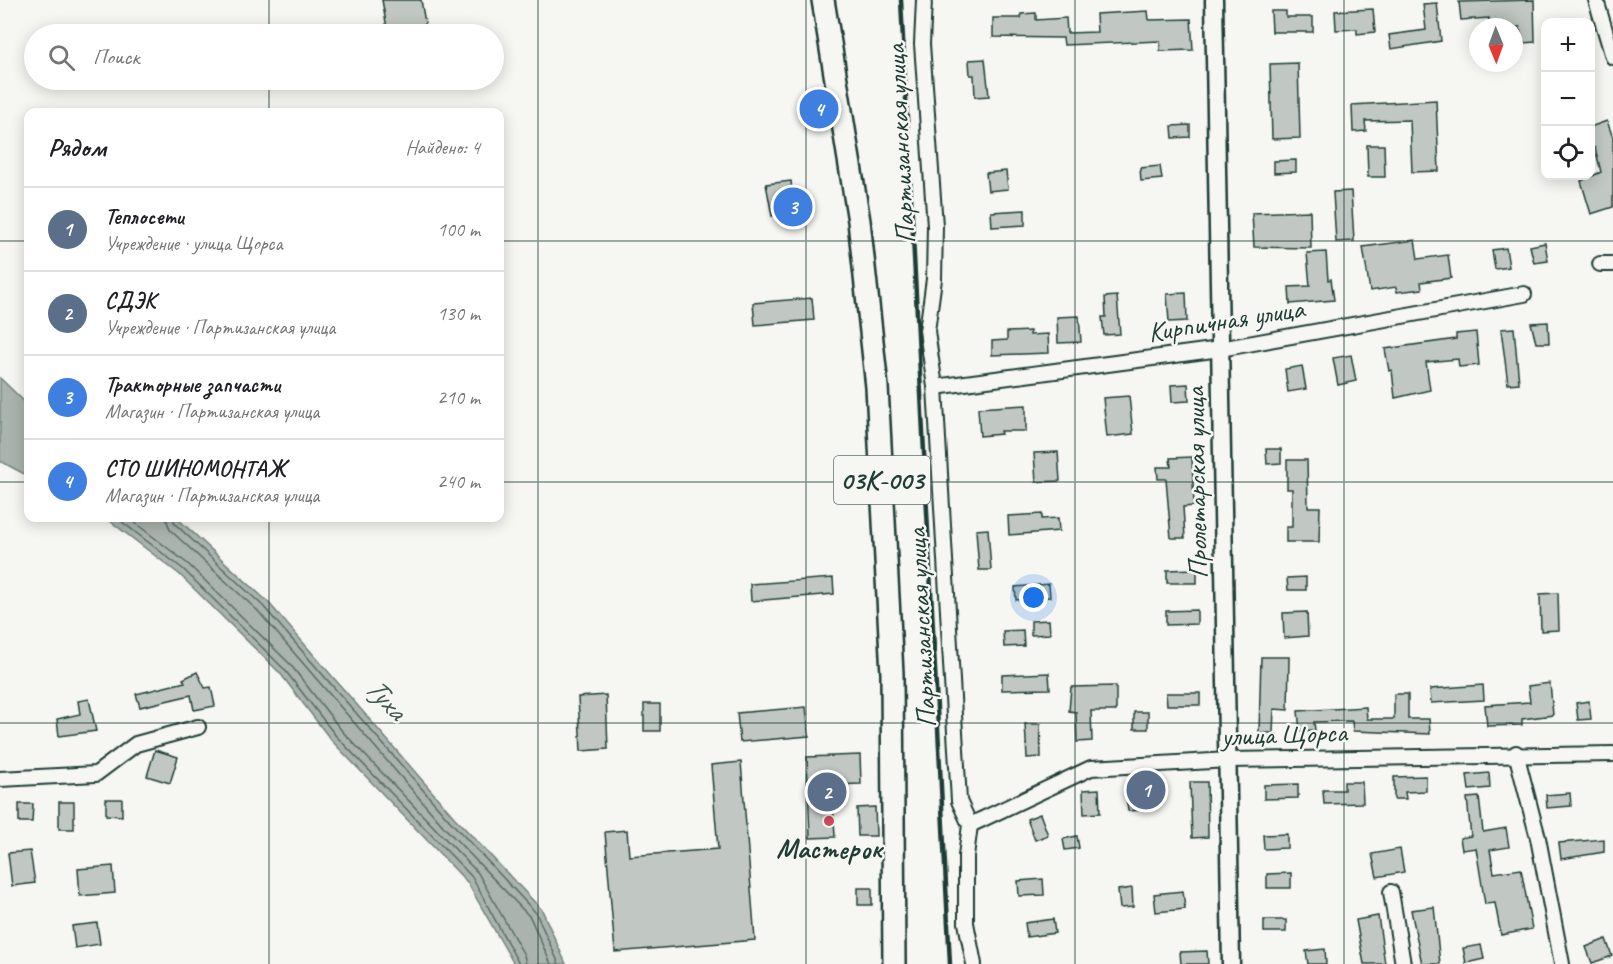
<!DOCTYPE html>
<html lang="ru">
<head>
<meta charset="utf-8">
<style>
  body { margin:0; font-family:Caveat,sans-serif; background:#f2f2f2; color:#202124 }
  .controls { position:absolute; right:18px; top:18px; display:grid; overflow:hidden; border-radius:12px; box-shadow:0 3px 15px #0003 }
  .controls button { width:54px; height:54px; display:grid; place-items:center; padding:0; border:0; border-bottom:2px solid #e0e0e0; background:#fff; color:#202124; font:30px sans-serif }
  .compass { position:absolute; left:1469px; top:18px; width:54px; height:54px; border-radius:50%; background:#fff; box-shadow:0 3px 15px #0003; rotate:179deg }
  .you { position:absolute; left:1034px; top:598px; width:21px; height:21px; margin:-15px; border:4px solid #fff; border-radius:50%; background:#1a73e8; box-shadow:0 0 0 9px #1a73e833 }
  .badge { display:grid; place-items:center; width:39px; height:39px; border-radius:50%; background:#d1495b; color:#fff; font-size:20px; font-weight:700 }
  .pin { position:absolute; translate:-50% -50%; border:3px solid #fff; box-shadow:0 2px 6px #0006 }
  .list { margin:0; padding:0; list-style:none }
  h2 { display:flex; justify-content:space-between; align-items:center; height:78px; margin:0; padding:0 24px; font-size:26px }
  h2 small { font-size:20px; font-weight:400; color:#757577 }
  .list li { display:grid; grid-template-columns:39px 1fr auto; gap:18px; align-items:center; box-sizing:border-box; height:84px; padding:0 24px; border-top:2px solid #e0e0e0 }
  .list b { display:block; font-size:22px; white-space:nowrap }
  .list p { margin:0; font-size:20px; white-space:nowrap; color:#757577 }
  .list em { font-size:20px; font-style:normal; color:#757577 }
  .icon { flex:none; width:33px; height:33px; fill:none; stroke:currentColor; stroke-width:2; stroke-linecap:round; stroke-linejoin:round }
  .map { position:relative; flex:none; width:1613px; height:964px; overflow:hidden }
  .search { position:absolute; background:#fff; box-shadow:0 3px 15px #0003; left:24px; top:24px; width:480px; height:66px; display:flex; align-items:center; gap:15px; box-sizing:border-box; padding:0 21px; border-radius:33px; color:#757577; font-size:22px }
  .panel { position:absolute; background:#fff; box-shadow:0 3px 15px #0003; left:24px; top:108px; width:480px; height:414px; border-radius:12px }
  .map>svg:first-child { display:block }
</style>
</head>
<body>
<div class="map">
<svg width="1613" height="964" viewBox="0 0 1613 964">
  <rect width="100%" height="100%" fill="#f6f6f2"/>
  <filter id="ink" filterUnits="userSpaceOnUse"><feTurbulence type="fractalNoise" baseFrequency=".0167" numOctaves="2"/><feDisplacementMap in="SourceGraphic" scale="12" xChannelSelector="R" yChannelSelector="G"/><feConvolveMatrix kernelMatrix="1 2 1 2 8 2 1 2 1" color-interpolation-filters="sRGB"/></filter>
  <g filter="url(#ink)">
    <g fill="#aab3ae" stroke="#72847d" stroke-width="1.5">
      <polygon points="0,378 28,405 28,476 0,461"/>
      <polygon points="106,518 177,518 268,602 454,817 542,910 566,964 514,964 467,882 331,740 280,673 179,574"/>
    </g>
    <g fill="none" stroke-linecap="round" stroke-linejoin="round">
      <g stroke="#576c65" stroke-width="1.5">
        <polyline points="117,518 183,569 284,669 336,736 472,877 519,964"/>
        <polyline points="129,518 188,564 290,664 342,731 478,873 524,955 526,964"/>
        <polyline points="166,518 170,530 258,611 444,827 530,917 551,964"/>
        <polyline points="173,518 175,524 263,606 450,821 536,913 559,964"/>
      </g>
    </g>
    <g fill="#c1c8c3" stroke="#1f3d34" stroke-width="1.5">
      <polygon points="382,0 421,0 427,34 388,34"/>
      <polygon points="1534,0 1535,42 1522,43 1520,27 1489,27 1489,18 1461,20 1459,2"/>
      <polygon points="1437,3 1441,41 1391,49 1389,35 1426,30 1423,4"/>
      <polygon points="1373,9 1375,32 1357,34 1357,29 1336,30 1335,11"/>
      <polygon points="1148,11 1149,20 1191,19 1193,50 1160,51 1160,41 1064,45 1063,38 993,37 993,18 1021,18 1021,14 1036,13 1036,20 1066,18 1067,33 1097,32 1096,14"/>
      <polygon points="1271,11 1286,11 1286,17 1313,17 1313,32 1272,32"/>
      <polygon points="985,59 989,96 975,97 974,75 970,75 969,60"/>
      <polygon points="1298,63 1300,138 1272,139 1270,64"/>
      <polygon points="1436,100 1439,171 1412,172 1410,120 1365,121 1366,131 1353,132 1352,105"/>
      <polygon points="1607,121 1613,138 1613,207 1591,214 1581,181 1601,172 1595,148 1590,149 1590,127"/>
      <polygon points="1190,125 1190,137 1173,138 1172,126"/>
      <polygon points="1367,145 1384,145 1385,177 1368,177"/>
      <polygon points="1296,160 1296,172 1274,173 1274,161"/>
      <polygon points="1160,166 1162,179 1141,181 1140,168"/>
      <polygon points="1006,171 1008,189 988,191 986,173"/>
      <polygon points="791,181 793,201 799,200 800,213 772,216 766,184"/>
      <polygon points="1351,191 1354,241 1336,242 1333,192"/>
      <polygon points="1025,210 1025,225 992,227 991,212"/>
      <polygon points="1310,211 1311,248 1254,247 1252,213"/>
      <polygon points="1415,240 1418,259 1448,255 1451,278 1421,282 1422,289 1397,292 1396,287 1370,291 1363,247"/>
      <polygon points="1545,243 1548,261 1534,263 1530,246"/>
      <polygon points="1506,248 1509,267 1495,269 1492,250"/>
      <polygon points="1326,252 1328,280 1331,279 1334,300 1290,304 1289,287 1310,286 1307,253"/>
      <polygon points="1186,293 1187,321 1169,322 1167,294"/>
      <polygon points="1117,296 1120,334 1104,335 1102,317 1106,317 1105,297"/>
      <polygon points="812,298 814,320 755,325 753,303"/>
      <polygon points="1079,316 1081,342 1058,343 1057,317"/>
      <polygon points="1548,322 1549,343 1536,343 1531,323"/>
      <polygon points="1514,328 1519,383 1508,384 1501,329"/>
      <polygon points="1030,331 1030,335 1048,334 1049,353 992,355 992,341 1007,340 1007,332"/>
      <polygon points="1476,332 1479,365 1459,367 1458,359 1426,362 1430,390 1395,398 1392,370 1389,371 1385,349 1456,339 1456,334"/>
      <polygon points="1351,355 1356,381 1338,385 1333,358"/>
      <polygon points="1302,366 1306,389 1288,392 1285,369"/>
      <polygon points="1188,384 1189,401 1172,402 1171,385"/>
      <polygon points="1129,396 1133,434 1107,437 1103,398"/>
      <polygon points="1026,405 1026,431 1000,431 1001,434 980,436 978,408"/>
      <polygon points="1266,449 1281,449 1281,463 1267,464"/>
      <polygon points="1058,452 1060,481 1036,482 1034,453"/>
      <polygon points="1192,457 1194,506 1183,507 1185,538 1171,538 1166,479 1158,479 1157,467 1171,467 1170,458"/>
      <polygon points="1287,460 1307,460 1308,507 1320,507 1319,542 1286,542 1286,527 1292,527 1292,489 1287,489"/>
      <polygon points="1042,514 1042,519 1058,518 1059,531 1009,535 1008,516"/>
      <polygon points="988,529 991,570 979,570 976,530"/>
      <polygon points="1197,569 1197,583 1167,583 1167,570"/>
      <polygon points="1306,577 1306,590 1288,590 1287,578"/>
      <polygon points="833,578 834,594 751,601 750,584"/>
      <polygon points="1049,584 1050,597 1016,600 1015,587"/>
      <polygon points="1558,593 1559,630 1541,631 1540,594"/>
      <polygon points="1197,610 1197,624 1166,625 1166,611"/>
      <polygon points="1307,612 1308,636 1284,638 1283,613"/>
      <polygon points="1049,620 1050,634 1031,635 1031,621"/>
      <polygon points="1023,630 1024,646 1004,647 1003,631"/>
      <polygon points="1261,657 1289,657 1288,710 1274,709 1273,733 1259,733"/>
      <polygon points="197,672 205,688 211,687 215,706 194,710 191,695 140,707 136,694 185,682 183,679"/>
      <polygon points="1049,673 1050,689 1002,690 1002,675"/>
      <polygon points="1550,683 1553,715 1522,719 1522,725 1487,726 1485,705 1530,702 1528,686"/>
      <polygon points="1483,685 1484,700 1431,703 1430,689"/>
      <polygon points="1116,686 1116,711 1091,711 1092,741 1077,742 1076,712 1069,711 1071,687"/>
      <polygon points="1166,693 1200,693 1200,705 1167,705"/>
      <polygon points="1394,694 1408,694 1408,719 1429,719 1430,734 1353,731 1352,721 1314,722 1315,730 1300,731 1298,711 1366,707 1367,719 1394,719"/>
      <polygon points="606,695 608,749 581,751 578,697"/>
      <polygon points="89,699 96,731 59,736 57,719 80,714 78,701"/>
      <polygon points="1589,701 1591,719 1578,720 1576,703"/>
      <rect x="644" y="704" width="16" height="27"/>
      <polygon points="806,707 809,736 740,742 737,713"/>
      <rect x="1134" y="712" width="14" height="17"/>
      <polygon points="1025,724 1040,724 1041,757 1027,758"/>
      <polygon points="155,750 178,757 170,783 147,776"/>
      <polygon points="860,755 861,784 832,785 835,837 810,838 807,757"/>
      <polygon points="741,762 755,940 615,952 605,832 627,830 629,856 718,849 711,765"/>
      <polygon points="1489,773 1490,788 1469,790 1467,775"/>
      <polygon points="1426,776 1426,791 1405,792 1406,799 1394,799 1394,777"/>
      <polygon points="1190,782 1207,782 1208,837 1192,838"/>
      <polygon points="1344,782 1362,782 1363,803 1324,804 1323,790 1344,790"/>
      <polygon points="1151,784 1155,809 1128,811 1125,788"/>
      <polygon points="1298,784 1298,798 1264,799 1264,785"/>
      <polygon points="1099,789 1100,813 1084,814 1083,790"/>
      <polygon points="1570,793 1571,806 1547,808 1546,795"/>
      <polygon points="1479,797 1483,832 1506,828 1509,847 1490,850 1494,873 1521,869 1532,929 1501,935 1495,903 1485,904 1476,848 1462,850 1460,838 1471,836 1467,798"/>
      <polygon points="106,799 122,799 122,816 106,815"/>
      <rect x="59" y="802" width="15" height="27"/>
      <polygon points="19,804 33,804 32,822 19,822"/>
      <polygon points="875,807 876,836 858,836 857,808"/>
      <polygon points="1040,814 1048,835 1035,840 1027,819"/>
      <polygon points="1287,834 1287,848 1264,849 1263,835"/>
      <polygon points="1077,836 1079,848 1065,850 1063,839"/>
      <polygon points="1604,839 1604,852 1561,859 1559,843"/>
      <polygon points="1400,849 1404,872 1377,877 1372,854"/>
      <polygon points="30,851 35,883 12,886 8,853"/>
      <polygon points="113,866 115,893 80,896 78,869"/>
      <polygon points="1291,873 1291,888 1267,888 1267,874"/>
      <polygon points="1043,879 1044,895 1019,896 1018,881"/>
      <rect x="858" y="888" width="14" height="17"/>
      <polygon points="1132,888 1133,907 1120,908 1118,890"/>
      <polygon points="1183,891 1185,909 1156,912 1154,894"/>
      <polygon points="1434,907 1440,964 1422,964 1411,910"/>
      <polygon points="1378,916 1385,964 1364,964 1356,920"/>
      <polygon points="1053,919 1055,933 1027,937 1025,923"/>
      <rect x="1264" y="920" width="22" height="12"/>
      <polygon points="97,923 100,944 75,948 72,926"/>
      <polygon points="1606,939 1612,956 1592,963 1586,947"/>
      <polygon points="1481,945 1484,959 1466,963 1463,948"/>
      <polygon points="1325,949 1326,964 1308,964 1306,951"/>
      <polygon points="1207,951 1208,964 1181,964 1180,952"/>
    </g>
    <g fill="none" stroke-linecap="round" stroke-linejoin="round">
      <g stroke="#1f3d34" stroke-width="18">
        <g id="minor">
          <polyline points="924,0 922,44 935,226 934,279 927,331 935,387 959,801 970,825 966,856 966,923 974,964"/>
          <polyline points="1596,0 1613,57"/>
          <polyline points="1600,264 1613,264"/>
          <polyline points="935,387 1220,349 1524,294"/>
          <polyline points="1516,753 1538,838 1562,964"/>
          <polyline points="0,779 96,774 136,744 198,727"/>
          <polyline points="970,825 1091,768 1229,760 1613,754"/>
          <polyline points="1391,892 1403,964"/>
        </g>
      </g>
      <g stroke="#1f3d34" stroke-width="21">
        <polyline id="tertiary" points="1214,0 1231,964"/>
      </g>
      <g stroke="#1f3d34" stroke-width="26">
        <polyline id="primary" points="823,0 859,221 877,387 892,674 894,964"/>
      </g>
      <use href="#minor" stroke="#f6f6f2" stroke-width="14"/>
      <use href="#tertiary" stroke="#f6f6f2" stroke-width="16"/>
      <use href="#primary" stroke="#f6f6f2" stroke-width="21"/>
      <polyline stroke="#1f3d34" stroke-width="4.5" points="901,0 950,964"/>
    </g>
  </g>
  <path fill="none" stroke="#1f3d34" stroke-width="1.5" stroke-opacity="0.55" d="M 269,0 L 269,34M 538,0 L 538,964M 806,0 L 806,964M 1075,0 L 1075,964M 1344,0 L 1344,964M 269,80 L 269,112M 0,241 L 28,241M 500,241 L 1613,241M 0,482 L 28,482M 500,482 L 1613,482M 269,518 L 269,964M 0,723 L 1613,723"/>
  <circle fill="#d1495b" stroke="#f6f6f2" stroke-width="2" cx="829" cy="821" r="6"/>
  <g text-anchor="middle" dominant-baseline="central" stroke-width="5" stroke-linejoin="round" paint-order="stroke">
    <rect fill="#f6f6f2" stroke="#60746d" stroke-width="1.5" x="834" y="456" width="96" height="48" rx="4.5"/>
    <g font-size="27" font-weight="bold" fill="#1f3d34">
      <text x="882" y="480">03К-003</text>
    </g>
    <g font-size="28" fill="#1f3d34" stroke="#f6f6f2">
      <text transform="translate(900 144) rotate(-93)">Партизанская улица</text>
      <text transform="translate(1226 320) rotate(-9)">Кирпичная улица</text>
      <text transform="translate(1196 483) rotate(-91)">Пролетарская улица</text>
      <text transform="translate(921 628) rotate(-93)">Партизанская улица</text>
      <text transform="translate(1284 734) rotate(-2)">улица Щорса</text>
    </g>
    <g font-size="28" font-weight="bold" fill="#1f3d34" stroke="#f6f6f2">
      <text x="829" y="848">Мастерок</text>
    </g>
    <g font-size="30" font-style="italic" fill="#425a52" stroke="#f6f6f2">
      <text transform="translate(386 698) rotate(47)">Туха</text>
    </g>
  </g>
</svg>
<div class="controls">
<button>+</button>
<button>−</button>
<button><svg class="icon" aria-label="locate" viewBox="0 0 24 24"><circle cx="12" cy="12" r="6"/><path d="M12 2v4M12 18v4M2 12h4M18 12h4"/></svg></button>
</div>
<svg class="compass" viewBox="-18 -18 36 36"><path d="M0-13l5 13h-10z" fill="#e53935"/><path d="M0 13l5-13h-10z" fill="#757577"/></svg>
<div class="you"></div>
<div class="pin badge" style="left:1146px;top:790px;background:#5c6f8a">1</div>
<div class="pin badge" style="left:827px;top:792px;background:#5c6f8a">2</div>
<div class="pin badge" style="left:793px;top:207px;background:#3f7fe0">3</div>
<div class="pin badge" style="left:819px;top:109px;background:#3f7fe0">4</div>
<div class="search"><svg class="icon" aria-label="search" viewBox="0 0 24 24"><circle cx="10" cy="10" r="6"/><path d="M15 15l6 6"/></svg>Поиск</div>
<section class="panel">
<h2>Рядом<small>Найдено: 4</small></h2>
<ul class="list">
<li><span class="badge" style="background:#5c6f8a">1</span><div><b>Теплосети</b><p>Учреждение · улица Щорса</p></div><em>100 m</em></li>
<li><span class="badge" style="background:#5c6f8a">2</span><div><b>СДЭК</b><p>Учреждение · Партизанская улица</p></div><em>130 m</em></li>
<li><span class="badge" style="background:#3f7fe0">3</span><div><b>Тракторные запчасти</b><p>Магазин · Партизанская улица</p></div><em>210 m</em></li>
<li><span class="badge" style="background:#3f7fe0">4</span><div><b>СТО ШИНОМОНТАЖ</b><p>Магазин · Партизанская улица</p></div><em>240 m</em></li>
</ul>
</section>
</div>
</body>
</html>
